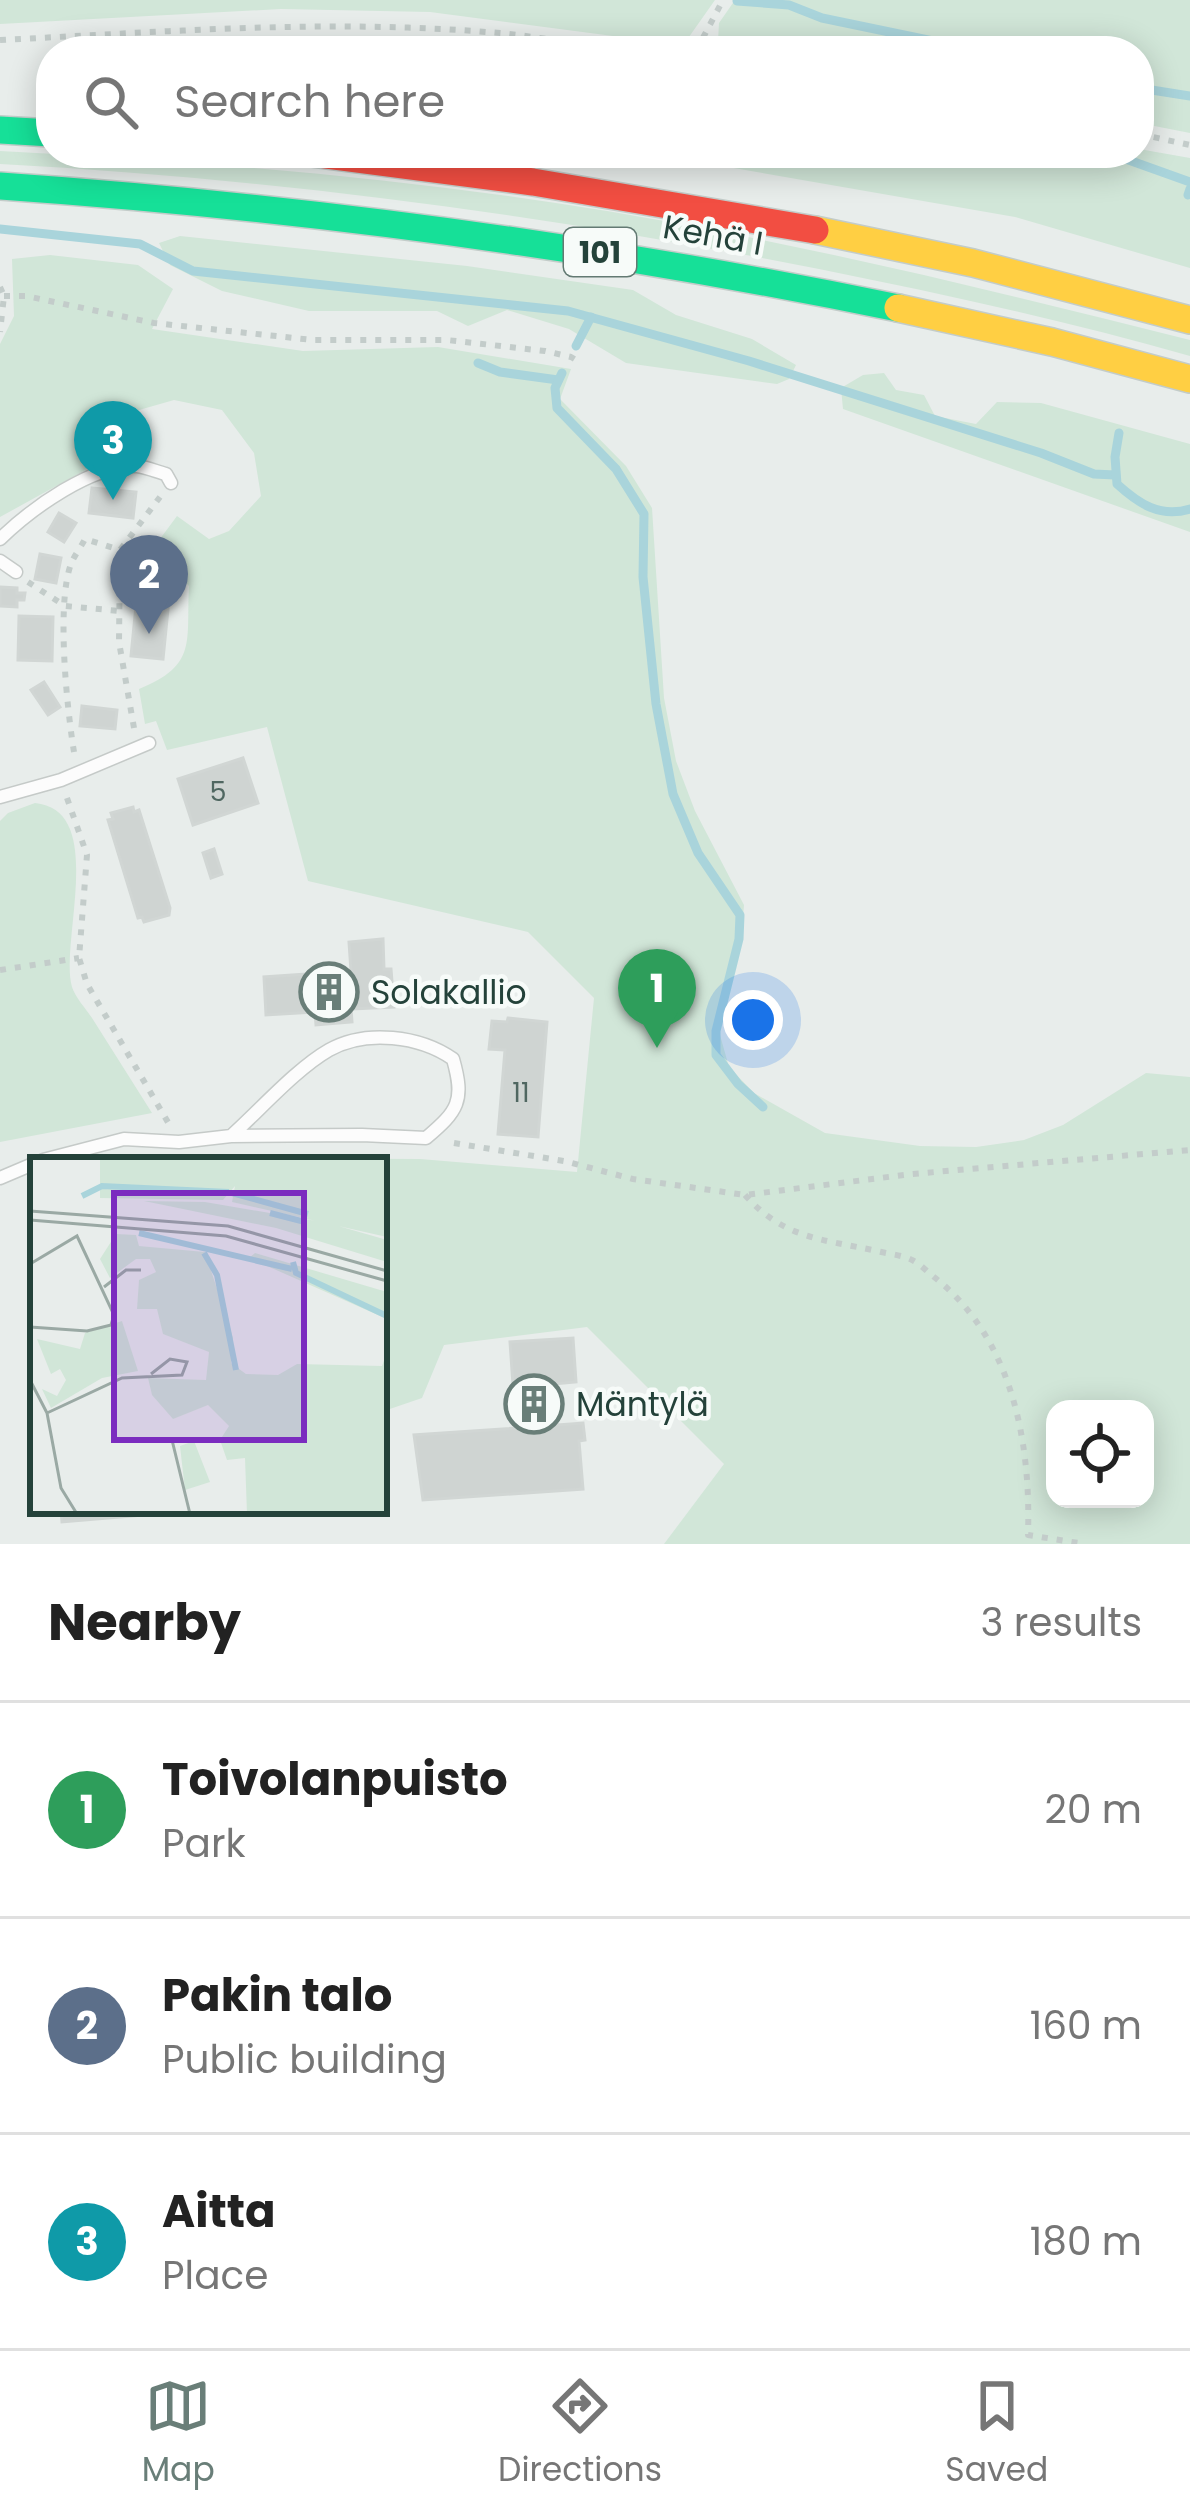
<!DOCTYPE html>
<html lang="en">
<head>
<meta charset="utf-8">
<style>
  body { margin:0; font-family:Poppins,sans-serif; background:#f2f2f2; color:#222 }
  .controls { position:absolute; right:36px; bottom:36px; display:grid; overflow:hidden; border-radius:24px; box-shadow:0 6px 30px #0003 }
  .controls button { width:108px; height:108px; display:grid; place-items:center; padding:0; border:0; border-bottom:3px solid #e0e0e0; background:#fff; color:#222; font:60px sans-serif }
  .you { position:absolute; left:753px; top:1020px; width:42px; height:42px; margin:-30px; border:9px solid #fff; border-radius:50%; background:#1a73e8; box-shadow:0 0 0 18px #1a73e833 }
  .badge { display:grid; place-items:center; width:78px; height:78px; border-radius:50%; background:#697e78; color:#fff; font-size:39px; font-weight:700 }
  .pin { position:absolute; translate:-50% -99px; filter:drop-shadow(0 3px 6px #0008) }
  .pin::after { content:''; position:absolute; top:63px; width:42px; height:36px; background:inherit; clip-path:polygon(0 0,100% 0,50% 100%) }
  .list { margin:0; padding:0; list-style:none }
  h2 { display:flex; justify-content:space-between; align-items:center; height:156px; margin:0; padding:0 48px; font-size:51px }
  h2 small { font-size:39px; font-weight:400; color:#767676 }
  .list li { display:grid; grid-template-columns:78px 1fr auto; gap:36px; align-items:center; box-sizing:border-box; height:216px; padding:0 48px; border-top:3px solid #e0e0e0 }
  .list b { display:block; font-size:45px; white-space:nowrap }
  .list p { margin:0; font-size:39px; white-space:nowrap; color:#767676 }
  .list em { font-size:39px; font-style:normal; color:#767676 }
  .icon { flex:none; width:66px; height:66px; fill:none; stroke:currentColor; stroke-width:2; stroke-linecap:round; stroke-linejoin:round }
  .map { position:relative; flex:none; width:1190px; height:1544px; overflow:hidden }
  .search { position:absolute; background:#fff; box-shadow:0 6px 30px #0003; left:36px; right:36px; top:36px; height:132px; display:flex; align-items:center; gap:30px; box-sizing:border-box; padding:0 42px; border-radius:48px; color:#767676; font-size:45px }
  .sheet { height:804px; background:#fff }
  nav { display:flex; justify-content:space-around; align-items:center; box-sizing:border-box; height:168px; border-top:3px solid #e0e0e0; background:#fff; font-size:33px; color:#767676 }
  nav a { display:grid; justify-items:center; gap:6px }
  nav .on { color:#697e78 }
  .map>svg:first-child { display:block }
</style>
</head>
<body>
<div class="map">
<svg width="1190" height="1544" viewBox="0 0 1190 1544">
  <rect width="100%" height="100%" fill="#e8edeb"/>
  <g fill="#d1e6d8" fill-rule="evenodd">
    <polygon points="0,0 715,0 684,44 674,44 430,12 281,9 0,24"/>
    <polygon points="735,0 1190,0 1190,133 1139,123 1139,51 735,51 718,41 719,23"/>
    <polygon points="372,40 505,51 192,51 200,47"/>
    <polygon points="1139,149 1190,158 1190,268 1015,217 647,153 1139,153"/>
    <path d="M 0,151 C 238,163 478,184 712,230 C 873,261 1031,300 1190,340 L 1190,356 C 1068,321 943,294 819,269 C 548,215 276,179 0,164 Z"/>
    <polygon points="180,236 467,266 633,290 676,315 752,339 796,365 789,379 777,384 626,363 569,329 507,310 468,326 437,311 309,311 222,291 170,265 159,243"/>
    <path d="M 50,255 L 138,265 L 173,289 L 152,329 L 303,351 L 438,347 L 571,369 L 560,399 L 626,466 L 652,508 L 664,698 L 676,761 L 695,811 L 744,905 L 741,940 L 718,1028 L 729,1067 L 754,1093 L 825,1133 L 920,1146 L 976,1147 L 1024,1140 L 1063,1125 L 1146,1073 L 1190,1077 L 1190,1544 L 664,1544 L 724,1464 L 587,1327 L 444,1345 L 422,1398 L 384,1411 L 384,1160 L 212,1158 L 420,1159 L 577,1172 L 594,998 L 528,932 L 308,881 L 267,727 L 167,750 L 156,721 L 145,724 L 139,689 C 198,665 186,642 189,586 L 154,547 L 177,516 L 209,539 L 229,531 L 261,496 L 254,453 L 222,410 L 174,400 L 132,412 L 118,452 L 0,517 L 0,344 L 14,316 L 12,259 ZM 1055,1409 L 1145,1409 L 1145,1499 L 1055,1499 Z"/>
    <polygon points="884,373 896,390 924,395 935,416 976,424 997,402 1041,403 1190,444 1190,532 843,409 841,388 863,375"/>
    <path d="M 35,803 C 108,810 59,943 72,987 C 75,997 86,1009 92,1018 C 112,1050 132,1081 152,1113 L 0,1142 L 0,821 L 8,813 Z"/>
  </g>
  <g fill="none" stroke-linecap="round" stroke-linejoin="round">
    <g stroke="#a9d4db" stroke-width="9">
      <polyline points="737,1 789,5 822,18 981,51"/>
      <polyline points="1139,88 1190,96"/>
      <polyline points="1109,153 1190,182"/>
      <polyline points="1188,195 1190,189"/>
      <polyline points="0,229 140,244 193,271 568,311 749,361 1041,453 1094,474 1115,475"/>
      <polyline points="576,346 591,317"/>
      <polyline points="478,363 500,372 558,380"/>
      <polyline points="562,373 555,388 557,408 616,469 644,514 643,577 656,704 673,794 698,853 740,915 739,939 716,1031 716,1055 738,1084 763,1107"/>
      <path d="M 1119,433 L 1115,457 L 1117,484 C 1139,504 1160,518 1190,509"/>
    </g>
  </g>
  <g fill="#cfd4d2" stroke="#d1d6d4" stroke-width="3">
    <polygon points="92,488 136,492 133,518 89,513"/>
    <polygon points="59,513 76,523 64,542 48,532"/>
    <polygon points="40,554 61,558 56,583 35,579"/>
    <polygon points="139,576 171,579 163,659 131,656"/>
    <polygon points="0,587 17,588 17,593 25,593 24,600 17,600 17,607 0,606"/>
    <polygon points="19,616 53,617 52,661 18,660"/>
    <polygon points="44,682 60,707 48,715 31,690"/>
    <polygon points="82,706 117,710 115,729 80,726"/>
    <polygon points="243,758 258,803 193,825 178,779"/>
    <polygon points="133,807 134,812 139,810 170,908 169,915 144,922 142,917 138,918 108,820 113,819 111,813"/>
    <polygon points="214,849 222,874 211,878 203,853"/>
    <polygon points="383,939 384,969 391,969 394,1007 351,1009 352,1022 316,1025 315,1012 266,1015 264,977 351,971 349,942"/>
    <polygon points="508,1018 547,1022 538,1137 498,1134 505,1050 489,1049 492,1021 507,1022"/>
    <polygon points="573,1338 576,1382 553,1384 557,1425 583,1423 585,1440 579,1441 583,1489 423,1500 414,1435 516,1428 510,1342"/>
    <polygon points="61,1511 191,1511 62,1522"/>
  </g>
  <g fill="none" stroke-linecap="round" stroke-linejoin="round">
    <g stroke="#c5cac8" stroke-width="15">
      <g id="lane">
        <path d="M 0,539 C 31,509 92,464 137,466 C 146,467 158,472 166,474 L 171,483"/>
        <polyline points="0,561 16,572"/>
        <polyline points="0,797 61,780 149,743"/>
        <path d="M 43,1160 L 124,1139 L 179,1142 L 231,1136 L 362,1135 L 426,1138 C 458,1111 465,1101 453,1059 C 420,1036 366,1029 329,1050 C 296,1069 260,1110 231,1136"/>
        <polyline points="0,1178 33,1164"/>
      </g>
    </g>
    <g stroke="#c3ccc9" stroke-width="30">
      <g id="fast">
        <polyline points="0,130 51,133"/>
        <path d="M 0,186 C 302,207 601,247 898,308"/>
      </g>
    </g>
    <g stroke="#c3ccc9" stroke-width="30">
      <g id="slow">
        <polyline points="815,230 973,263 1190,320"/>
        <polyline points="898,308 1052,342 1190,379"/>
      </g>
    </g>
    <g stroke="#c3ccc9" stroke-width="30">
      <polyline id="jam" points="311,153 533,182 815,230"/>
    </g>
    <g stroke="#c3ccca" stroke-width="6" stroke-dasharray="6 9" stroke-linecap="butt">
      <path d="M 0,40 C 162,32 325,19 487,32 C 532,35 578,45 623,51"/>
      <polyline points="696,51 723,0"/>
      <polyline points="1139,134 1190,145"/>
      <polyline points="0,287 4,296 0,332"/>
      <polyline points="4,296 26,296 154,323 313,340 447,340 545,351 571,357 581,363"/>
      <polyline points="28,582 65,606 120,611"/>
      <polyline points="134,728 119,642 120,550 160,497"/>
      <path d="M 74,752 C 67,709 56,604 71,564 C 74,556 81,547 85,539 L 120,550"/>
      <polyline points="67,798 87,855 79,958 87,984 169,1124"/>
      <polyline points="0,970 79,958"/>
      <polyline points="454,1143 564,1161 633,1179 745,1195 912,1174 1190,1150"/>
      <path d="M 745,1195 C 784,1239 822,1239 877,1251 C 888,1254 903,1255 912,1260 C 920,1264 928,1272 934,1277 C 1012,1338 1031,1441 1028,1535 L 1085,1544"/>
    </g>
    <use href="#lane" stroke="#fcfcfc" stroke-width="12"/>
    <use href="#fast" stroke="#16e098" stroke-width="27"/>
    <use href="#slow" stroke="#ffcf43" stroke-width="27"/>
    <use href="#jam" stroke="#f24e42" stroke-width="27"/>
  </g>
  <defs>
    <g id="building-ring" transform="scale(3)"><circle r="9.5" fill="#f7fbf9" stroke="#697e78" stroke-width="1.5"/><path d="M-4-6H4V6H1V3H-1V6H-4ZM-2.5-4.3h1.7v1.8h-1.7ZM.8-4.3h1.7v1.8H.8ZM-2.5-1h1.7V.8h-1.7ZM.8-1h1.7V.8H.8Z" fill="#697e78"/></g>
  </defs>
  <g fill-rule="evenodd">
    <use href="#building-ring" x="329" y="992"/>
    <use href="#building-ring" x="534" y="1404"/>
  </g>
  <g text-anchor="middle" dominant-baseline="central" stroke-width="9" stroke-linejoin="round" paint-order="stroke">
    <g font-size="27" fill="#506761">
      <text x="218" y="791">5</text>
      <text x="521" y="1092">11</text>
    </g>
    <rect fill="#f7fbf9" stroke="#637a73" stroke-width="3" x="564" y="228" width="72" height="48" rx="9"/>
    <g font-size="30" font-weight="bold" fill="#24423a">
      <text x="600" y="252">101</text>
    </g>
    <g font-size="33" fill="#24423a" stroke="#f7fbf9">
      <text transform="translate(713 235) rotate(10)">Kehä I</text>
    </g>
    <g font-size="33" fill="#24423a" stroke="#f7fbf9" text-anchor="start">
      <text x="371" y="992">Solakallio</text>
      <text x="576" y="1404">Mäntylä</text>
    </g>
  </g>
  <g transform="translate(30 1157)">
    <rect width="357" height="357" fill="#e8edeb"/>
    <path d="M 70,0 L 357,0 L 357,80 L 202,45 L 205,29 L 193,43 L 70,41 ZM 114,44 L 175,45 L 298,66 L 357,83 L 357,105 L 246,71 ZM 86,77 L 106,78 L 109,89 L 175,95 L 203,181 L 201,206 L 216,217 L 248,218 L 267,207 L 352,209 L 357,195 L 357,357 L 217,357 L 215,301 L 197,303 L 190,283 L 199,269 L 178,248 L 143,262 L 122,238 L 118,221 L 176,223 L 179,195 L 133,177 L 127,152 L 107,152 L 109,123 L 126,115 L 120,102 L 106,102 L 80,121 L 70,102 ZM 225,96 L 357,135 L 357,162 L 219,101 ZM 92,164 L 108,214 L 72,221 L 21,251 L 12,232 L 27,239 L 36,223 L 30,212 L 21,217 L 7,182 L 50,192 L 55,176 ZM 164,284 L 180,325 L 155,333 L 150,289 Z" fill="#d1e6d8"/>
    <path fill="none" stroke="#a9d4db" stroke-width="6" d="M 202,36 L 278,57M 52,39 L 72,29 L 199,35M 240,56 L 275,65M 109,76 L 262,112M 174,96 L 187,118 L 206,213M 263,105 L 266,116 L 357,159"/>
    <path fill="none" stroke="#9aa9a4" stroke-width="3" d="M 0,54 L 198,69 L 357,114M 0,63 L 196,79 L 357,124M 0,107 L 47,79 L 84,158 L 81,168 L 57,174 L 0,170M 74,130 L 96,113 L 111,113M 0,223 L 17,256 L 31,331 L 47,357M 17,256 L 92,221 L 152,218 L 157,205 L 140,202 L 121,217M 142,283 L 160,357"/>
    <path fill="#7b2cbf" fill-opacity="0.15" stroke="#7b2cbf" stroke-width="6" d="M 84,36 L 274,36 L 274,283 L 84,283 Z"/>
    <rect width="357" height="357" fill="none" stroke="#24423a" stroke-width="6"/>
  </g>
</svg>
<div class="controls">
<button><svg class="icon" aria-label="locate" viewBox="0 0 24 24"><circle cx="12" cy="12" r="6"/><path d="M12 2v4M12 18v4M2 12h4M18 12h4"/></svg></button>
</div>
<div class="you"></div>
<div class="pin badge" style="left:657px;top:1048px;background:#2e9e5b">1</div>
<div class="pin badge" style="left:149px;top:634px;background:#5c6f8a">2</div>
<div class="pin badge" style="left:113px;top:500px;background:#0f9aa8">3</div>
<div class="search"><svg class="icon" aria-label="search" viewBox="0 0 24 24"><circle cx="10" cy="10" r="6"/><path d="M15 15l6 6"/></svg>Search here</div>
</div>
<section class="sheet">
<h2>Nearby<small>3 results</small></h2>
<ul class="list">
<li><span class="badge" style="background:#2e9e5b">1</span><div><b>Toivolanpuisto</b><p>Park</p></div><em>20 m</em></li>
<li><span class="badge" style="background:#5c6f8a">2</span><div><b>Pakin talo</b><p>Public building</p></div><em>160 m</em></li>
<li><span class="badge" style="background:#0f9aa8">3</span><div><b>Aitta</b><p>Place</p></div><em>180 m</em></li>
</ul>
</section>
<nav>
<a class="on"><svg class="icon" aria-label="map" viewBox="0 0 24 24"><path d="M3 6l6-2 6 2 6-2v14l-6 2-6-2-6 2zM9 4v14M15 6v14"/></svg>Map</a>
<a><svg class="icon" aria-label="directions" viewBox="0 0 24 24"><path d="M12 3l9 9-9 9-9-9zM9 14v-3h6M13 9l2 2-2 2"/></svg>Directions</a>
<a><svg class="icon" aria-label="saved" viewBox="0 0 24 24"><path d="M7 4h10v16l-5-4-5 4z"/></svg>Saved</a>
</nav>
</body>
</html>
